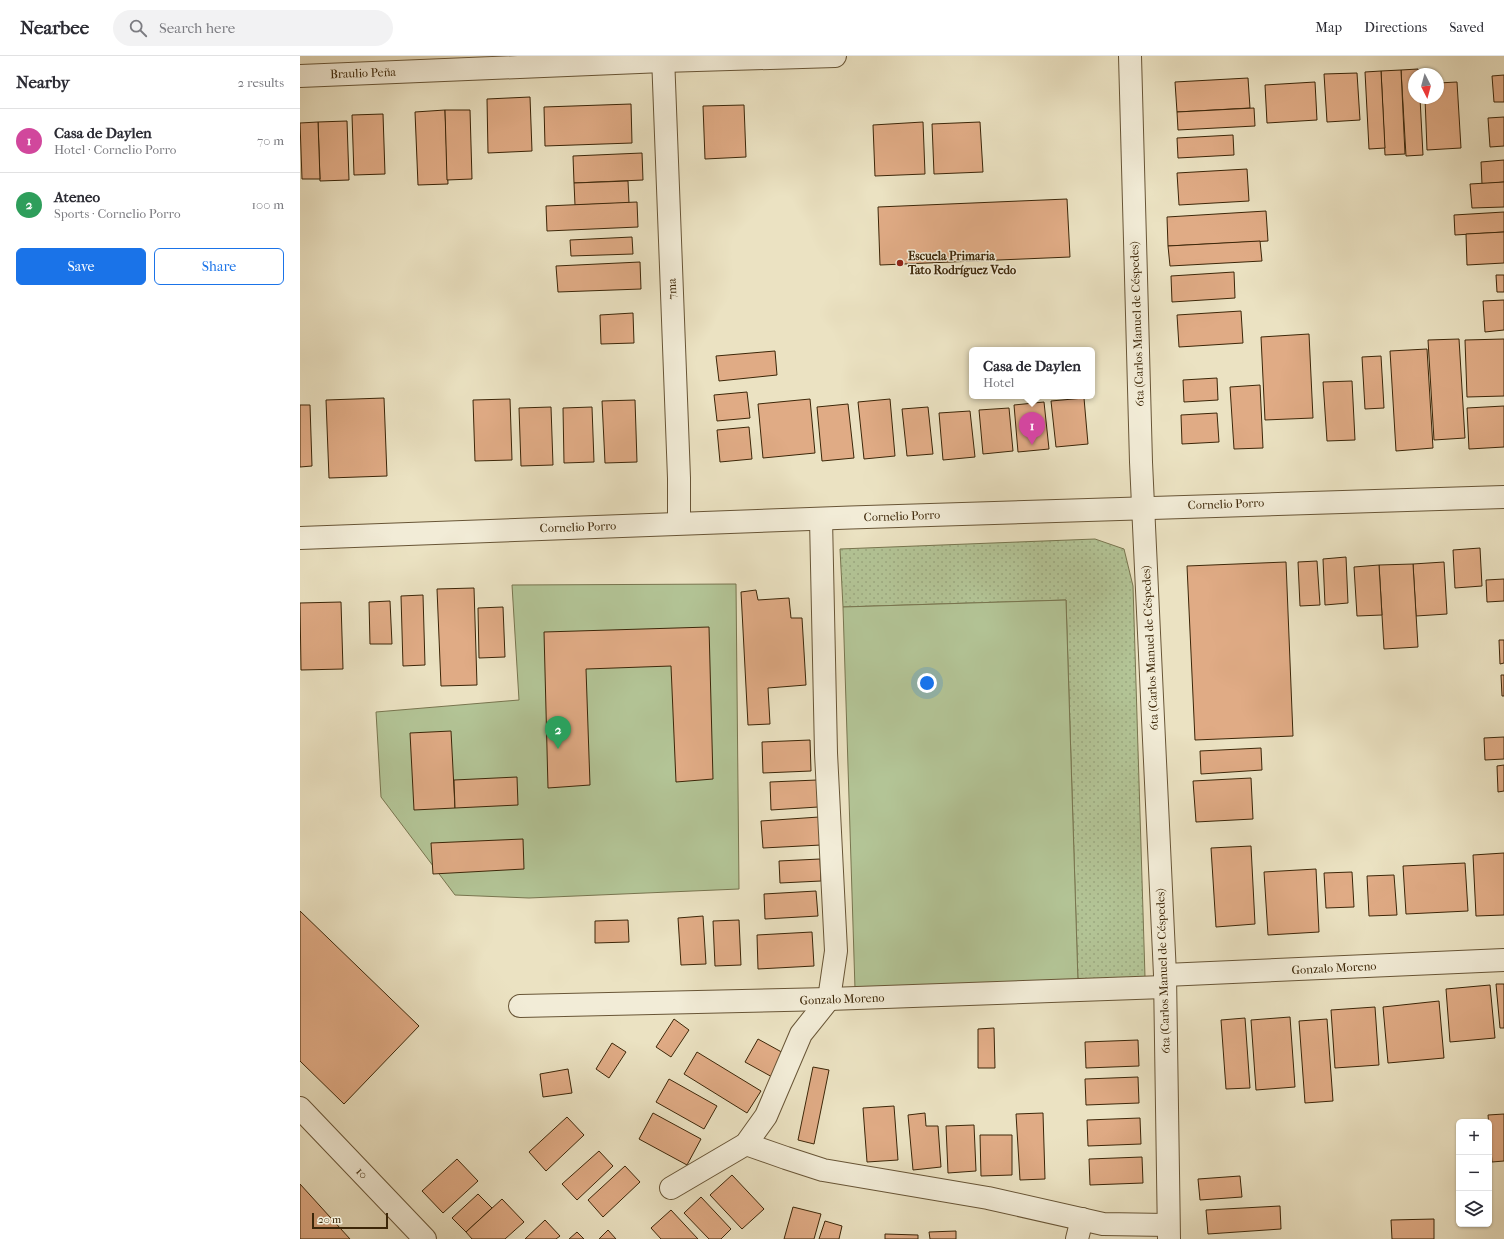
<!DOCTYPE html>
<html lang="en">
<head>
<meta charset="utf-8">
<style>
  body { margin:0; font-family:"IM FELL French Canon",serif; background:#f2f2f3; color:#2b2b33 }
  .controls { position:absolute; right:12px; bottom:12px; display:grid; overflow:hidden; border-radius:6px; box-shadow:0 1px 3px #0004 }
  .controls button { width:36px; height:36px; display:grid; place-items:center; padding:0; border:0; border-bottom:1px solid #e1e1e2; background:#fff; color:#2b2b33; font:20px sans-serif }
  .compass { position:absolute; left:1108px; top:12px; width:36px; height:36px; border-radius:50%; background:#fff; box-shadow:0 1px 3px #0004; rotate:174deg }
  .scale { position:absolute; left:12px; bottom:10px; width:76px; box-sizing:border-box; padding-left:4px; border:2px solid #3c2608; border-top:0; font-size:11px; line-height:14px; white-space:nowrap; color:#3c2608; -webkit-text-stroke:3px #f2ecd7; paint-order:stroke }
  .you { position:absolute; left:627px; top:627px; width:14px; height:14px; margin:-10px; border:3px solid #fff; border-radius:50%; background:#1a73e8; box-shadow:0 0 0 6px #1a73e833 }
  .badge { display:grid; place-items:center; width:26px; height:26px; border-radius:50%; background:#1a73e8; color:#fff; font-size:13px; font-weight:700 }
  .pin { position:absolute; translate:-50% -33px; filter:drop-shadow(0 1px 2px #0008) }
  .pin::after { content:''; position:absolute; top:21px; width:14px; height:12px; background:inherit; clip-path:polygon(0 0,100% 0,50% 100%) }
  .popup { position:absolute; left:669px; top:291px; width:126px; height:52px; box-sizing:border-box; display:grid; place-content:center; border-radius:6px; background:#fff; filter:drop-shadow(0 1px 3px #0005); font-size:13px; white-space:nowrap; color:#7c7c81 }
  .popup b { font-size:15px; color:#2b2b33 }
  .popup::after { content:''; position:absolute; left:50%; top:100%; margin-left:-8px; border:8px solid transparent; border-top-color:#fff }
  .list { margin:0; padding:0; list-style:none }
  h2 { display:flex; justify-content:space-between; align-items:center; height:52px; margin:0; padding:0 16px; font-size:17px }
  h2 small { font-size:13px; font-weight:400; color:#7c7c81 }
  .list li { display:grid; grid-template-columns:26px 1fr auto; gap:12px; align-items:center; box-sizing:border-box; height:64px; padding:0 16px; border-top:1px solid #e1e1e2 }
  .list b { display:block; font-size:15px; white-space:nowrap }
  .list p { margin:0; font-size:13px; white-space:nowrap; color:#7c7c81 }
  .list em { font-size:13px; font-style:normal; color:#7c7c81 }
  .actions { display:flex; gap:8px; padding:12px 16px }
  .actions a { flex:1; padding:9px 0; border:1px solid #1a73e8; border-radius:6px; text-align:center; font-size:14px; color:#1a73e8 }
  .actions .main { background:#1a73e8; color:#fff }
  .icon { flex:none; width:22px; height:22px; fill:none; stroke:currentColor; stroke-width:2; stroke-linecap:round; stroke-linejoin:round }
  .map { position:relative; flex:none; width:1204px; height:1183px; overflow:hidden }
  header { display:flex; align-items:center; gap:24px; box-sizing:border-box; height:56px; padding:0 20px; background:#fff; border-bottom:1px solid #e1e1e2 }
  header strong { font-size:19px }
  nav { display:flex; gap:22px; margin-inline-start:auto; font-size:14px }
  .search { width:280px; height:36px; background:#f2f2f3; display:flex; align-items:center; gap:10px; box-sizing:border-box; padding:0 14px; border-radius:22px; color:#7c7c81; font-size:15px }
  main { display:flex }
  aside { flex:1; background:#fff }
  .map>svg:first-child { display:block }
</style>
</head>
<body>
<header>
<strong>Nearbee</strong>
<div class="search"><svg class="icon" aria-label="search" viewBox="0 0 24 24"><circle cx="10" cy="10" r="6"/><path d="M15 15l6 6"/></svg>Search here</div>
<nav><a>Map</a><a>Directions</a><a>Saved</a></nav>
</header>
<main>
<aside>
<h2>Nearby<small>2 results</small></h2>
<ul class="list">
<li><span class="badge" style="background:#d1479c">1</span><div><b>Casa de Daylen</b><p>Hotel · Cornelio Porro</p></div><em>70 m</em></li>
<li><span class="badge" style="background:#2e9e5b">2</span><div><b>Ateneo</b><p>Sports · Cornelio Porro</p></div><em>100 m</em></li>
</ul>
<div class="actions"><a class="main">Save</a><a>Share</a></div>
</aside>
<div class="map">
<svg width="1204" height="1183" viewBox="0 0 1204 1183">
  <defs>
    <pattern id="grass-dots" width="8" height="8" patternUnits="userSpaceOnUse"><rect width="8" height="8" fill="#b3c496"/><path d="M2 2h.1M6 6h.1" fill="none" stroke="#9ba880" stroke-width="1.8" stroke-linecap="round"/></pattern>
  </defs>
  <rect width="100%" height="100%" fill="#ebe2c2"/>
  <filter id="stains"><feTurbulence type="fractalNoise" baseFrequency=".005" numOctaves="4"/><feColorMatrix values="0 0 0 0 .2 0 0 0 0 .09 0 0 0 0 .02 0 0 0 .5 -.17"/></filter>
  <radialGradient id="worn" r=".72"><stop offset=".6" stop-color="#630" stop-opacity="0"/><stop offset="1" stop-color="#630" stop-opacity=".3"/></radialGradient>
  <polygon fill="url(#grass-dots)" stroke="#78754f" points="795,483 824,493 833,530 845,921 778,926 766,544 543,551 540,493"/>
  <g fill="#b3c496" stroke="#78754f">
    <polygon points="436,528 439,833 229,842 155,839 81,741 76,656 219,644 212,529"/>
    <polygon points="766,544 778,926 555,933 543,551"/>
  </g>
  <g fill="#e0ab85" stroke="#3c2608">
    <polygon points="1118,13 1119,18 1114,18 1114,42 1120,42 1123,99 1106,100 1101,14"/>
    <polygon points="1101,14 1105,98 1085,99 1081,15"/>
    <polygon points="1081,15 1085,92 1069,93 1065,16"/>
    <polygon points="1057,17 1060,64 1027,66 1024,18"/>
    <polygon points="1204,19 1204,46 1194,46 1192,20"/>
    <polygon points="948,22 950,52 877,56 875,26"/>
    <polygon points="1015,26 1017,64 967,67 965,29"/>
    <polygon points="1157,26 1161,92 1127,94 1125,42 1138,42 1138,27"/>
    <polygon points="230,41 232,95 188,97 187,43"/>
    <polygon points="331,48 332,87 245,90 244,51"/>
    <polygon points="444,49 446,101 405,103 403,50"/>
    <polygon points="954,52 955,70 878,74 877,56"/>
    <polygon points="145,54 148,128 118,129 115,56"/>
    <polygon points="145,54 170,54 172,123 147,124"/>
    <polygon points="83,58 85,118 54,119 52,59"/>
    <polygon points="1204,61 1204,90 1190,91 1188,62"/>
    <polygon points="47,65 49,124 20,125 18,66"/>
    <polygon points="18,66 20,123 2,123 0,67"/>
    <polygon points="623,66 625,118 575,120 573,69"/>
    <polygon points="680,66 683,116 634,118 632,68"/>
    <polygon points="933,79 934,99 878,102 877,82"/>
    <polygon points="342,97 343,124 274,127 273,100"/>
    <polygon points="1204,104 1204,126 1182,128 1181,106"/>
    <polygon points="947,113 949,145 879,149 877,117"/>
    <polygon points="328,125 329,147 275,149 274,127"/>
    <polygon points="1204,126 1204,151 1172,152 1170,128"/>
    <polygon points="767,143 770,201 580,209 578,151"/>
    <polygon points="337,146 338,171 247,175 246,150"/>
    <polygon points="966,155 968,185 868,190 867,161"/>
    <polygon points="1204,156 1204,176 1155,179 1154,159"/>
    <polygon points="1204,176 1204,207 1167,209 1166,178"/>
    <polygon points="332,181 333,198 271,200 270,184"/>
    <polygon points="960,185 962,205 870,210 868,190"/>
    <polygon points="340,206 341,233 258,236 256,210"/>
    <polygon points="934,216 935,242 872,246 871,220"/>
    <polygon points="1196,219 1204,219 1204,236 1197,236"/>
    <polygon points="1204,244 1204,274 1185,276 1183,245"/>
    <polygon points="941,255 943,287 879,291 877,259"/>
    <polygon points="333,257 334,287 301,288 300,259"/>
    <polygon points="1009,278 1013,362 965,364 961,281"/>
    <polygon points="1159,283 1165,382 1134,384 1128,284"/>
    <polygon points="1204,283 1204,340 1167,341 1165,284"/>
    <polygon points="1127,293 1133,392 1096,395 1090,295"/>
    <polygon points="475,295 477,319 419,325 416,300"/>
    <polygon points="1081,300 1084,352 1065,353 1062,301"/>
    <polygon points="917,322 918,344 884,346 883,324"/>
    <polygon points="1052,325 1055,384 1027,385 1023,326"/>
    <polygon points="960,329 963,392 934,393 930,331"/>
    <polygon points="447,336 450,362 417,365 414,339"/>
    <polygon points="84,342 87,420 29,422 26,344"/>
    <polygon points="784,342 788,388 756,391 751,345"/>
    <polygon points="210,343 212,404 175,405 173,344"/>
    <polygon points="510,343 515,397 463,402 458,348"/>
    <polygon points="590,343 595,400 564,403 558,346"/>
    <polygon points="335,344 337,406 305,407 302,345"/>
    <polygon points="744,346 749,393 718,396 714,349"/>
    <polygon points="548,348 554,402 522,405 517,351"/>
    <polygon points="0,349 10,349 12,410 0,411"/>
    <polygon points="1204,350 1204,391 1169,393 1167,352"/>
    <polygon points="251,351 253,409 221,410 219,352"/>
    <polygon points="292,351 294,406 264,407 263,352"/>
    <polygon points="628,351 633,398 607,400 602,353"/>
    <polygon points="709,352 713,395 683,398 679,354"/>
    <polygon points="670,355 675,401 643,404 639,357"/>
    <polygon points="917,357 919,386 882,388 881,359"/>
    <polygon points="449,371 452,403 420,406 417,374"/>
    <polygon points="1180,492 1182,530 1155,532 1153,494"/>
    <polygon points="1046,501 1048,547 1025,549 1023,503"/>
    <polygon points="1017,505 1020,549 1000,550 998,506"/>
    <polygon points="986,506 993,680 895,684 887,510"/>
    <polygon points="1144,506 1147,558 1116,560 1113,508"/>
    <polygon points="1113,508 1118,591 1084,593 1079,509"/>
    <polygon points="1079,509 1082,559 1057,560 1054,511"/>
    <polygon points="1204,523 1204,545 1187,546 1186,524"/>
    <polygon points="174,532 177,629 141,630 137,533"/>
    <polygon points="456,534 458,544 489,542 491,562 502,562 506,629 468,632 470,668 448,669 441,536"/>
    <polygon points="123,539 125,609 103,610 101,540"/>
    <polygon points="90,545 92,588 70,588 69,546"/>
    <polygon points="41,546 43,613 1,614 0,547"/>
    <polygon points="203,551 205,601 179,602 178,552"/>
    <polygon points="409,571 413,723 376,726 371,610 286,613 290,729 248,732 244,576"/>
    <polygon points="1199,584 1204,584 1204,607 1200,608"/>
    <polygon points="1201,619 1204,619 1204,640 1202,640"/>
    <polygon points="151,675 155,752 114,754 110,677"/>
    <polygon points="1204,681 1204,703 1185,704 1184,682"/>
    <polygon points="510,684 511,715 463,717 462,686"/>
    <polygon points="961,692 962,714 901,718 900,695"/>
    <polygon points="1204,709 1204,735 1198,736 1197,710"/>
    <polygon points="217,721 218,749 155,752 154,724"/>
    <polygon points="951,722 953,763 896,766 893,725"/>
    <polygon points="517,724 518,751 471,754 470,726"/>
    <polygon points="519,761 521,789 463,792 461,765"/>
    <polygon points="223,783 224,813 133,818 131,787"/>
    <polygon points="951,790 955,868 916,871 911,792"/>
    <polygon points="1204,797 1204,859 1176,860 1173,799"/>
    <polygon points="520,803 521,825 480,827 479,805"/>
    <polygon points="1165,807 1168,855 1106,858 1103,810"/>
    <polygon points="1016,813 1019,876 968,879 964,816"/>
    <polygon points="1052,816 1054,851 1026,852 1024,817"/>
    <polygon points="1094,819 1097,859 1069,860 1067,820"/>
    <polygon points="516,835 518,860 465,863 464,838"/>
    <polygon points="0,855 119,970 44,1048 0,1005"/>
    <polygon points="403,860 406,908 381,909 378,862"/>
    <polygon points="328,864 329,886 295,887 295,865"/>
    <polygon points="439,864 441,909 415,910 413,865"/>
    <polygon points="512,876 514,910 458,913 457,879"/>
    <polygon points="1196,928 1204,928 1204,972 1200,972"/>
    <polygon points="1190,929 1195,982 1150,986 1146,933"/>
    <polygon points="1139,945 1144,1002 1088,1007 1083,951"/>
    <polygon points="1075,951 1079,1009 1035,1012 1031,954"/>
    <polygon points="990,961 995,1031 956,1034 951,964"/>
    <polygon points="945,962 950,1032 926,1033 921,964"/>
    <polygon points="374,963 389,974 371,1001 356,991"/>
    <polygon points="1027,963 1033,1045 1005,1047 999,965"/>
    <polygon points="694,972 695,1012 678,1012 678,973"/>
    <polygon points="458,983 487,999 474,1022 445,1006"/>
    <polygon points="838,984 839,1010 786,1012 785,986"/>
    <polygon points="312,987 326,996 309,1022 296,1013"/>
    <polygon points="397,996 461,1035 447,1057 384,1018"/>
    <polygon points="513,1011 529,1014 514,1088 498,1084"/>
    <polygon points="268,1013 272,1037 243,1041 240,1018"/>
    <polygon points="838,1021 839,1047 786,1049 785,1023"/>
    <polygon points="369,1023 417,1050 404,1073 356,1046"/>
    <polygon points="594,1050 598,1104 567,1106 563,1052"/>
    <polygon points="353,1057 401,1083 387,1109 339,1083"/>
    <polygon points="625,1057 626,1070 638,1070 641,1111 613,1114 608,1059"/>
    <polygon points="743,1057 745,1123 720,1124 716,1058"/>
    <polygon points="1204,1058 1204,1105 1192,1106 1188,1059"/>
    <polygon points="267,1061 284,1079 246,1115 229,1096"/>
    <polygon points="840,1062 841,1088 788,1090 787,1064"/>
    <polygon points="674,1069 676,1115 648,1117 646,1070"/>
    <polygon points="680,1079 712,1079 712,1119 681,1120"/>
    <polygon points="299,1095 313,1110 277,1144 262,1128"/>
    <polygon points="842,1101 843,1127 790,1129 789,1103"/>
    <polygon points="157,1103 178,1125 143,1157 122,1135"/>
    <polygon points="325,1110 340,1126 303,1161 288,1144"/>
    <polygon points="432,1119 464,1153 442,1173 410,1139"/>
    <polygon points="940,1120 942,1141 900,1144 898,1123"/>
    <polygon points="0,1128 50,1183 0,1183"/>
    <polygon points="178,1138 192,1152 166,1176 152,1162"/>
    <polygon points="401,1141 431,1173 421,1183 409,1183 384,1157"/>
    <polygon points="202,1143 224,1166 205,1183 172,1183 166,1176"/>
    <polygon points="980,1150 981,1173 908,1178 906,1154"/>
    <polygon points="493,1151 521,1158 514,1183 484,1183"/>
    <polygon points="371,1154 398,1183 361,1183 351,1172"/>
    <polygon points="1134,1163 1134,1183 1092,1183 1091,1164"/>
    <polygon points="245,1164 260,1180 256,1183 225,1183"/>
    <polygon points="525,1165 542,1170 539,1183 519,1183"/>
    <polygon points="308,1174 316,1183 299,1183"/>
    <polygon points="656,1175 656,1183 630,1183 629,1176"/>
    <polygon points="277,1176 284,1183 269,1183"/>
    <polygon points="585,1178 618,1179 618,1183 585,1183"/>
  </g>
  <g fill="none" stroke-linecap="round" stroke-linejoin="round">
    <g stroke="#685536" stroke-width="24">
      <g id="minor">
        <polyline points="363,0 379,422 379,467"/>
        <polyline points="830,0 841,406 865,919 869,1183"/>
        <polyline points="0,20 363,5 535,0"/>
        <path d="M 0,482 C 401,466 803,452 1204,441"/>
        <polyline points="865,919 1204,904"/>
        <polyline points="220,950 529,943 864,931"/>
        <polyline points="0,1052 125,1183"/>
        <polyline points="446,1088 486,1102 523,1114 688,1142 803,1168 868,1169"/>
        <polyline points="371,1132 446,1088 466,1060 501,978 529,943 536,895 526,697 521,463"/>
        <polyline points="777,1183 782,1163"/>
      </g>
    </g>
    <use href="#minor" stroke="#f2ecd7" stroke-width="22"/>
  </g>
  <circle fill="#8f2418" stroke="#f2ecd7" stroke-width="1.5" cx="600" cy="207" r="4"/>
  <g text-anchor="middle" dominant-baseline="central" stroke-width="3" stroke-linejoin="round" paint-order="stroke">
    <g font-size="12" fill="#3c2608" stroke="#f2ecd7">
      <text transform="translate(63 17) rotate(-2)">Braulio Peña</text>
      <text transform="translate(372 233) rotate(-92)">7ma</text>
      <text transform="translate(837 268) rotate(-92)">6ta (Carlos Manuel de Céspedes)</text>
      <text transform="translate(926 448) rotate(-2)">Cornelio Porro</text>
      <text transform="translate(602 460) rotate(-2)">Cornelio Porro</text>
      <text transform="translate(278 471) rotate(-2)">Cornelio Porro</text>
      <text transform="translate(850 592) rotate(-93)">6ta (Carlos Manuel de Céspedes)</text>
      <text transform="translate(1034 912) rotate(-3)">Gonzalo Moreno</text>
      <text transform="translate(863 915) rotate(-92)">6ta (Carlos Manuel de Céspedes)</text>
      <text transform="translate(542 943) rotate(-2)">Gonzalo Moreno</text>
      <text transform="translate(62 1117) rotate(46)">10</text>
    </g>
    <g font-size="12" font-weight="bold" fill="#3c2608" stroke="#f2ecd7" text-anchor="start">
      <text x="608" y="200">Escuela Primaria<tspan x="608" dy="14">Tato Rodríguez Vedo</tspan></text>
    </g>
  </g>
  <rect width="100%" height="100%" filter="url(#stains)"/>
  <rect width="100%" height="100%" fill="url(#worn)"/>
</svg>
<div class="controls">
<button>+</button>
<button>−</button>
<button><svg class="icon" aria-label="layers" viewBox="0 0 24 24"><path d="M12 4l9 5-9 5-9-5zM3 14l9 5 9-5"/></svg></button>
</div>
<svg class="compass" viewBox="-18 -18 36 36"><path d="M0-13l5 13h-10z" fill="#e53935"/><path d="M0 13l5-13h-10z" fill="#7c7c81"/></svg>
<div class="scale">20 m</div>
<div class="you"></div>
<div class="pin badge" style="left:732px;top:389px;background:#d1479c">1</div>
<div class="popup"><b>Casa de Daylen</b>Hotel</div>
<div class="pin badge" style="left:258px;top:693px;background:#2e9e5b">2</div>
</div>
</main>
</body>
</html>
